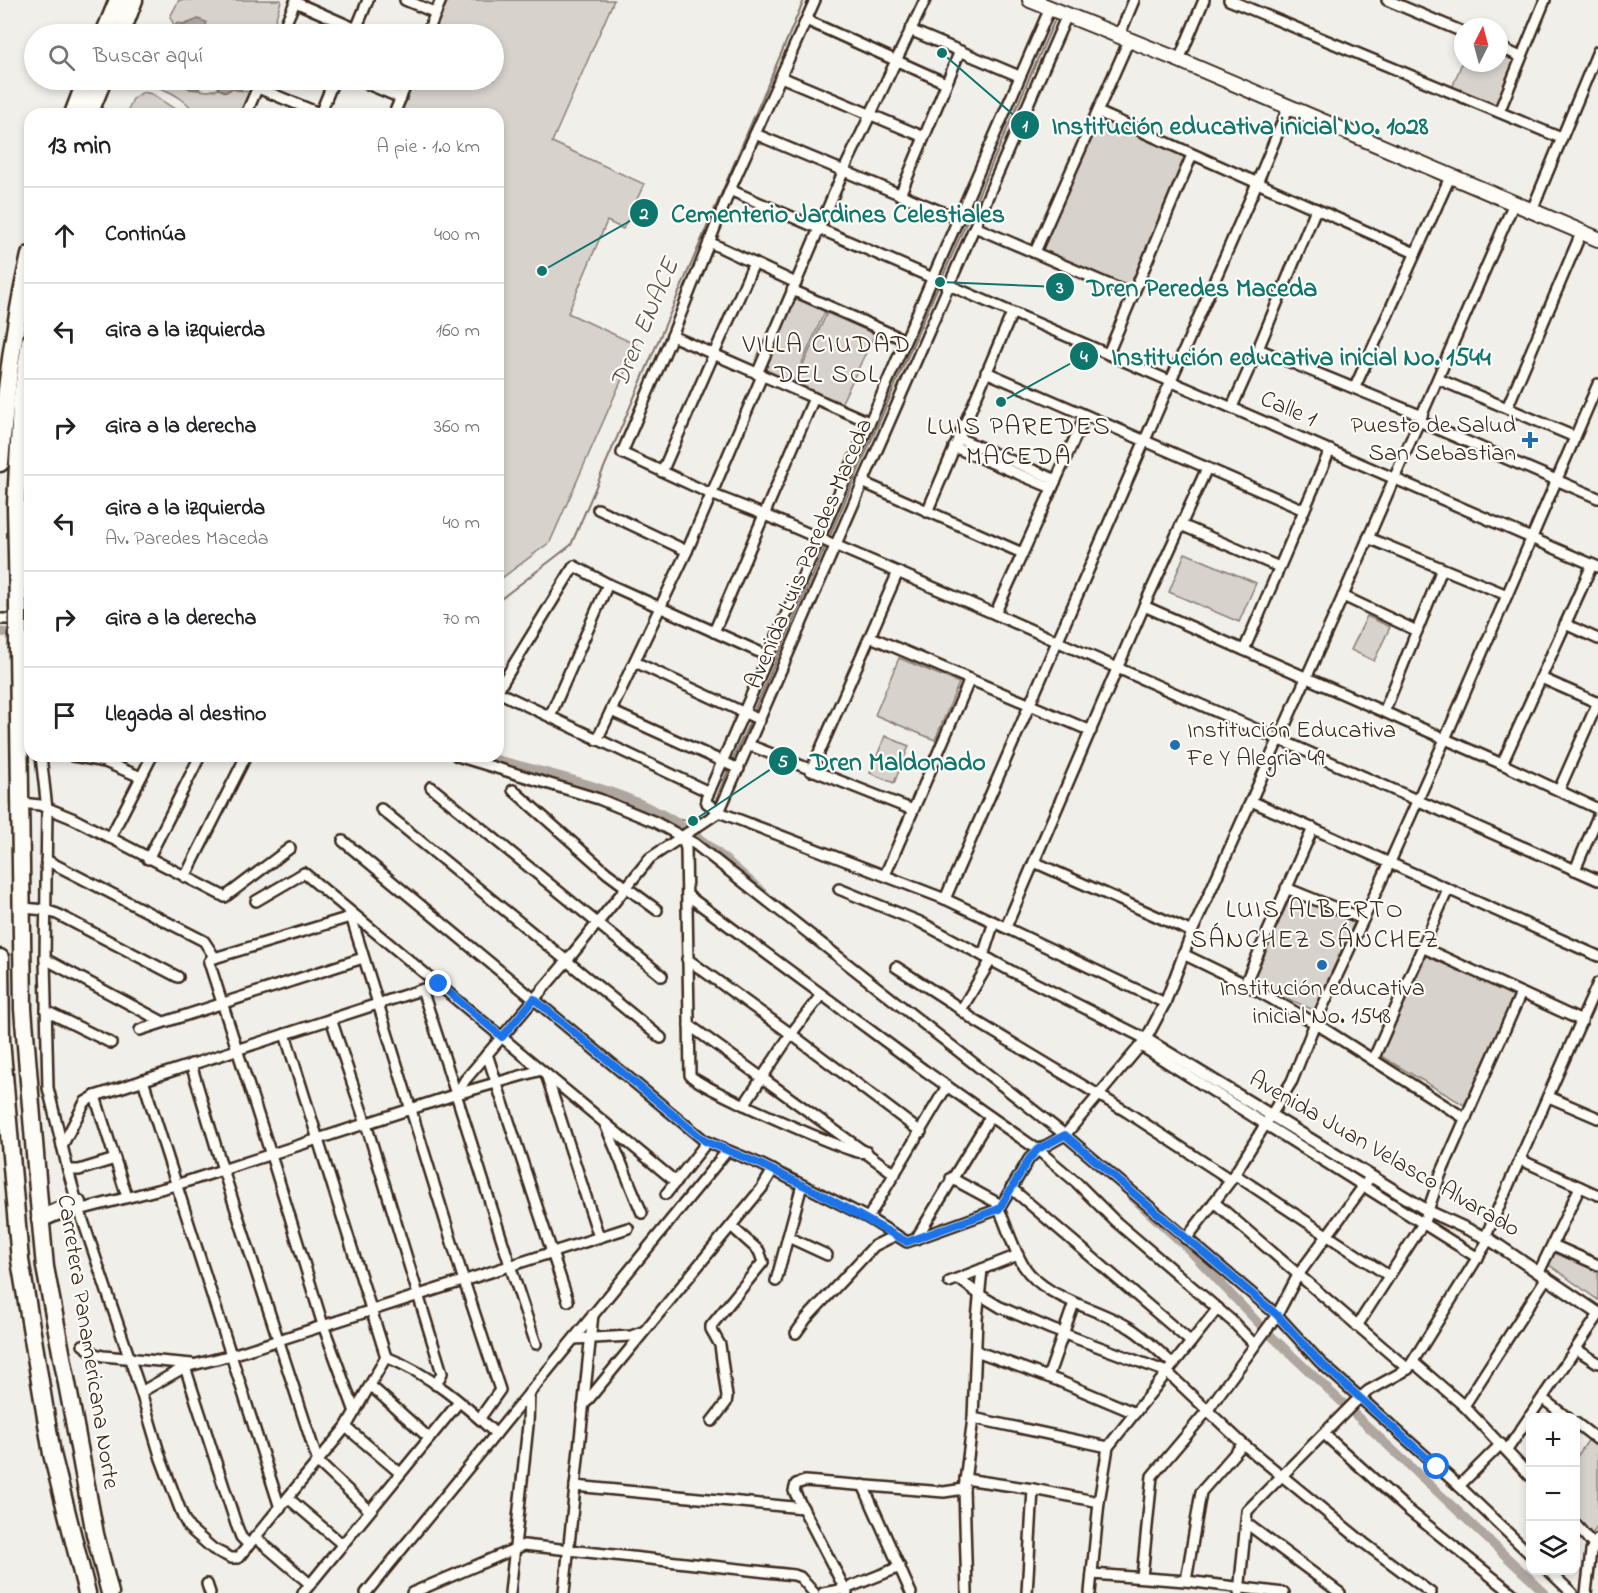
<!DOCTYPE html>
<html lang="es">
<head>
<meta charset="utf-8">
<style>
  body { margin:0; font-family:"Indie Flower",sans-serif; background:#f2f2f2; color:#202124 }
  .controls { position:absolute; right:18px; bottom:18px; display:grid; overflow:hidden; border-radius:12px; box-shadow:0 3px 9px #0003 }
  .controls button { width:54px; height:54px; display:grid; place-items:center; padding:0; border:0; border-bottom:2px solid #e0e0e0; background:#fff; color:#202124; font:30px sans-serif }
  .compass { position:absolute; left:1454px; top:18px; width:54px; height:54px; border-radius:50%; background:#fff; box-shadow:0 3px 9px #0003; rotate:6deg }
  .stop { position:absolute; width:18px; height:18px; margin:-14px; border:4px solid #1a73e8; border-radius:50%; background:#fff }
  .stop.end { background:#1a73e8; border-color:#fff; box-shadow:0 2px 6px #0008 }
  .list { margin:0; padding:0; list-style:none }
  h2 { display:flex; justify-content:space-between; align-items:center; height:78px; margin:0; padding:0 24px; font-size:26px }
  h2 small { font-size:20px; font-weight:400; color:#757577 }
  .list li { display:grid; grid-template-columns:39px 1fr auto; gap:18px; align-items:center; box-sizing:border-box; height:96px; padding:0 24px; border-top:2px solid #e0e0e0 }
  .list b { display:block; font-size:22px; white-space:nowrap }
  .list p { margin:0; font-size:20px; white-space:nowrap; color:#757577 }
  .list em { font-size:20px; font-style:normal; color:#757577 }
  .icon { flex:none; width:33px; height:33px; fill:none; stroke:currentColor; stroke-width:2; stroke-linecap:round; stroke-linejoin:round }
  .map { position:relative; flex:none; width:1598px; height:1593px; overflow:hidden }
  .search { position:absolute; background:#fff; box-shadow:0 3px 9px #0003; left:24px; top:24px; width:480px; height:66px; display:flex; align-items:center; gap:15px; box-sizing:border-box; padding:0 21px; border-radius:33px; color:#757577; font-size:22px }
  .panel { position:absolute; background:#fff; box-shadow:0 3px 9px #0003; left:24px; top:108px; width:480px; height:654px; border-radius:18px }
  .map>svg:first-child { display:block }
</style>
</head>
<body>
<div class="map">
<svg width="1598" height="1593" viewBox="0 0 1598 1593">
  <rect width="100%" height="100%" fill="#f1efea"/>
  <filter id="ink" filterUnits="userSpaceOnUse"><feTurbulence type="fractalNoise" baseFrequency=".0167" numOctaves="2"/><feDisplacementMap in="SourceGraphic" scale="12" xChannelSelector="R" yChannelSelector="G"/><feConvolveMatrix kernelMatrix="1 2 1 2 8 2 1 2 1" color-interpolation-filters="sRGB"/></filter>
  <g filter="url(#ink)">
    <g fill="#d7d2cc" stroke="#897e75" stroke-width="1.5">
      <polygon points="179,0 281,0 281,1 274,25 267,34 250,34 243,32 217,34 193,22 174,25 170,17"/>
      <polygon points="445,0 614,0 552,142 644,184 623,229 607,221 568,313 637,345 550,542 498,581 498,114 397,114 412,80 494,80 494,34 430,34"/>
      <polygon points="1499,52 1515,59 1496,105 1452,88 1463,60 1463,63 1499,63"/>
      <path d="M 135,80 L 178,80 L 190,89 L 208,91 L 219,89 L 226,92 L 231,89 L 250,92 L 241,114 L 198,114 C 187,103 177,94 162,89 C 153,85 145,85 135,80 Z"/>
      <polygon points="143,92 152,94 182,114 126,114 133,99"/>
      <polygon points="1097,115 1191,159 1132,289 1040,250"/>
      <polygon points="798,297 826,309 793,383 761,370 793,299"/>
      <polygon points="827,313 875,334 840,406 794,384"/>
      <polygon points="1185,553 1256,583 1239,622 1169,592"/>
      <polygon points="1367,616 1390,627 1374,661 1351,650"/>
      <polygon points="899,658 959,683 935,740 875,715"/>
      <polygon points="885,736 909,746 894,783 870,773"/>
      <polygon points="1292,894 1355,921 1314,1010 1253,984 1252,980"/>
      <polygon points="1427,955 1517,995 1464,1105 1379,1055"/>
      <polygon points="1555,1251 1598,1270 1598,1300 1548,1264"/>
      <polygon points="1589,1439 1598,1445 1598,1526 1592,1534 1576,1519 1576,1458"/>
    </g>
    <g fill="#aea69f" stroke="#80746b" stroke-width="1.5">
      <polygon points="198,19 206,22 207,28 217,34 163,34 163,31 178,23 185,25"/>
      <polygon points="178,80 246,80 244,87 241,90 231,89 226,92 219,89 215,81 205,81 199,86 199,89 190,89"/>
    </g>
    <g fill="none" stroke-linecap="round" stroke-linejoin="round">
      <g stroke="#80746b" stroke-width="2">
        <polyline points="942,278 1056,17"/>
        <polyline points="828,540 939,284"/>
        <polyline points="498,601 571,545 804,0"/>
        <polyline points="753,713 826,545"/>
        <polyline points="731,763 751,719"/>
        <polyline points="714,804 729,768"/>
        <path d="M 671,819 C 687,821 699,822 711,809"/>
      </g>
      <g stroke="#aea69f" stroke-width="9">
        <polyline points="0,632 30,635"/>
        <path d="M 484,756 C 540,772 601,784 654,810 C 696,830 732,865 767,896"/>
        <polyline points="1131,1196 1188,1249 1265,1330 1545,1593"/>
      </g>
      <g stroke="#3b2a1e" stroke-width="14">
        <g id="minor">
          <polyline points="405,0 436,13"/>
          <polyline points="815,0 730,190 672,336 622,453 711,494 765,515 995,614 1598,880"/>
          <polyline points="1229,0 1561,138"/>
          <polyline points="1387,0 1463,32"/>
          <polyline points="295,2 368,34"/>
          <polyline points="1050,8 706,799 707,803 719,812 945,899 1165,1003"/>
          <polyline points="806,20 946,83"/>
          <polyline points="910,30 1019,76"/>
          <polyline points="281,34 296,0"/>
          <polyline points="354,34 368,0"/>
          <polyline points="427,34 441,0"/>
          <polyline points="1119,36 1134,0"/>
          <polyline points="1499,47 1521,57"/>
          <polyline points="1179,60 1204,0"/>
          <polyline points="781,77 924,137"/>
          <polyline points="358,80 401,98"/>
          <polyline points="258,88 321,114"/>
          <polyline points="1098,112 1415,253"/>
          <polyline points="1499,112 1545,0"/>
          <polyline points="246,114 261,80"/>
          <polyline points="320,114 334,80"/>
          <polyline points="394,114 408,80"/>
          <polyline points="755,134 959,219"/>
          <polyline points="730,190 1598,567"/>
          <polyline points="900,195 960,51"/>
          <polyline points="1532,210 1598,51"/>
          <polyline points="975,227 1133,295"/>
          <polyline points="709,242 796,283"/>
          <polyline points="1035,252 1129,40"/>
          <polyline points="792,290 905,340"/>
          <polyline points="672,336 869,422"/>
          <polyline points="1258,349 1422,416"/>
          <polyline points="1108,354 1192,155"/>
          <polyline points="986,372 1304,510"/>
          <polyline points="757,374 844,170 925,0"/>
          <polyline points="1438,379 1575,437"/>
          <polyline points="1355,387 1451,175"/>
          <polyline points="1232,407 1258,349 1316,209"/>
          <polyline points="1507,408 1582,231"/>
          <polyline points="1419,421 1598,498"/>
          <polyline points="958,438 1056,480"/>
          <polyline points="954,447 1052,488"/>
          <polyline points="662,472 754,263"/>
          <polyline points="862,482 1022,553"/>
          <polyline points="598,509 687,551"/>
          <polyline points="927,512 1012,313"/>
          <polyline points="1181,525 1279,567"/>
          <polyline points="1368,538 1507,595"/>
          <polyline points="1343,596 1417,631"/>
          <polyline points="1144,606 1502,764 1598,809"/>
          <polyline points="995,614 1085,416"/>
          <polyline points="0,619 30,619"/>
          <polyline points="1565,624 1598,639"/>
          <polyline points="714,632 814,398"/>
          <polyline points="871,637 1091,731"/>
          <polyline points="1244,650 1330,450"/>
          <polyline points="635,662 760,720"/>
          <polyline points="1541,678 1598,703"/>
          <polyline points="498,690 574,566 608,584 768,656"/>
          <polyline points="498,692 709,792"/>
          <polyline points="611,711 739,769"/>
          <polyline points="1384,712 1442,569"/>
          <polyline points="550,716 608,584"/>
          <polyline points="597,740 687,551 762,376"/>
          <polyline points="749,745 913,810"/>
          <polyline points="41,756 47,809 45,959 48,1088 68,1170 77,1203 141,1392 161,1459 183,1517 189,1528 213,1549 231,1558 238,1558 346,1427 386,1357 285,1034"/>
          <polyline points="73,756 105,762 141,777"/>
          <polyline points="457,756 599,799 655,822 695,844 1065,1135 1277,1315 1320,1362 1459,1486 1530,1554"/>
          <polyline points="1502,764 1592,565"/>
          <polyline points="811,771 898,572"/>
          <polyline points="431,787 662,976"/>
          <polyline points="513,790 607,873 657,910"/>
          <polyline points="1559,790 1598,702"/>
          <polyline points="1251,801 1598,956"/>
          <polyline points="21,803 40,805 74,819 225,897 290,848"/>
          <polyline points="381,809 661,1038"/>
          <polyline points="719,812 1067,15"/>
          <path d="M 683,837 L 686,849 L 690,1075 C 698,1087 837,1147 858,1152 C 863,1153 862,1153 867,1152"/>
          <polyline points="110,838 152,756"/>
          <polyline points="343,841 705,1141 760,1164 817,1192 868,1218 907,1242 999,1209 1029,1159 1038,1150 1065,1135 1146,1039 1165,1003 1192,932 1343,596 1514,203"/>
          <polyline points="148,859 200,756"/>
          <polyline points="46,860 204,941 215,958"/>
          <polyline points="1034,862 1192,932"/>
          <polyline points="1575,870 1598,816"/>
          <polyline points="885,875 970,679"/>
          <polyline points="185,877 246,756"/>
          <polyline points="1286,888 1363,919"/>
          <polyline points="839,889 920,922 1013,972 1146,1039"/>
          <polyline points="687,895 924,1070 1038,1150 1076,1182 1115,1221 1232,1321 1254,1344"/>
          <polyline points="945,899 1257,183 1289,106"/>
          <polyline points="256,901 304,873 676,1182"/>
          <polyline points="23,908 45,910 57,914 178,977"/>
          <polyline points="350,913 464,1281 500,1390 480,1418"/>
          <polyline points="350,917 211,959 209,962 271,1155 323,1325 355,1412"/>
          <polyline points="1006,927 1144,606 1207,468"/>
          <polyline points="1424,948 1582,1021"/>
          <polyline points="1183,954 1245,984 1315,1023 1466,1119"/>
          <polyline points="983,956 994,922"/>
          <polyline points="45,959 163,1022"/>
          <polyline points="687,959 791,1034 921,1132"/>
          <polyline points="896,967 952,1003 974,1020 1127,1112 1231,1180"/>
          <polyline points="1245,984 1313,828"/>
          <path d="M 422,990 C 462,1107 496,1227 536,1344"/>
          <polyline points="961,1010 991,960"/>
          <polyline points="46,1011 111,1043"/>
          <polyline points="331,1019 366,1124 442,1373 436,1385"/>
          <polyline points="689,1025 895,1174"/>
          <polyline points="140,1030 363,958"/>
          <polyline points="1141,1046 1478,1258"/>
          <polyline points="487,1054 568,1301"/>
          <polyline points="1373,1060 1448,889"/>
          <polyline points="191,1064 223,1170 318,1462 369,1510"/>
          <polyline points="546,1074 599,1237"/>
          <polyline points="143,1080 280,1508"/>
          <polyline points="457,1094 465,1080 566,962 650,858 719,812"/>
          <polyline points="95,1096 127,1197"/>
          <polyline points="1549,1097 1598,1118"/>
          <polyline points="744,1105 791,1034 821,995"/>
          <polyline points="605,1124 642,1213"/>
          <polyline points="62,1146 85,1102 95,1096 439,984"/>
          <polyline points="1521,1160 1598,1195"/>
          <polyline points="68,1170 79,1170 115,1159"/>
          <polyline points="1234,1174 1389,1276"/>
          <polyline points="951,1178 1001,1205"/>
          <polyline points="1011,1188 1191,1342"/>
          <polyline points="666,1194 707,1142"/>
          <polyline points="1214,1202 1408,1369"/>
          <path d="M 999,1209 C 1007,1227 1013,1248 1023,1265 C 1045,1300 1097,1307 1130,1328 C 1145,1337 1159,1352 1173,1364"/>
          <polyline points="79,1210 176,1185 457,1094 541,1070"/>
          <polyline points="868,1218 947,1086"/>
          <polyline points="788,1237 827,1255"/>
          <polyline points="1485,1238 1598,983"/>
          <polyline points="916,1239 990,1117"/>
          <polyline points="1186,1239 1231,1180 1292,1081 1315,1023 1390,862 1445,739 1598,384"/>
          <polyline points="1553,1245 1598,1265"/>
          <polyline points="1539,1272 1580,1187"/>
          <polyline points="959,1279 980,1295 1000,1307 1051,1329 1167,1372 1243,1444 1364,1543 1431,1593"/>
          <polyline points="776,1281 802,1185"/>
          <polyline points="949,1282 1018,1255"/>
          <polyline points="1357,1326 1424,1222 1440,1176 1521,993"/>
          <polyline points="796,1333 806,1319 874,1246 896,1235"/>
          <polyline points="574,1339 631,1336 642,1332"/>
          <polyline points="83,1345 95,1354 103,1356 192,1364"/>
          <polyline points="1576,1349 1598,1363"/>
          <polyline points="976,1351 1059,1381 1135,1413"/>
          <path d="M 386,1357 C 428,1373 464,1404 496,1434"/>
          <polyline points="1413,1362 1464,1406 1530,1476"/>
          <polyline points="185,1367 236,1524 241,1537 249,1545"/>
          <polyline points="1048,1377 1074,1303"/>
          <polyline points="371,1386 429,1438"/>
          <polyline points="141,1392 185,1367 232,1355 628,1228"/>
          <polyline points="1543,1399 1568,1418"/>
          <polyline points="583,1406 762,1188 773,1170"/>
          <polyline points="1464,1406 1547,1277"/>
          <polyline points="973,1418 1108,1447"/>
          <polyline points="712,1421 726,1403 727,1397 720,1345 711,1329 711,1326 763,1262 759,1251 731,1226"/>
          <polyline points="1576,1423 1598,1440"/>
          <polyline points="346,1427 400,1473"/>
          <polyline points="1324,1434 1407,1509 1512,1593"/>
          <polyline points="1507,1450 1598,1316"/>
          <polyline points="965,1479 1033,1489 1099,1502"/>
          <polyline points="863,1485 911,1593"/>
          <polyline points="575,1486 803,1508"/>
          <polyline points="1459,1486 1501,1444"/>
          <polyline points="288,1498 342,1544"/>
          <polyline points="1246,1523 1340,1593"/>
          <polyline points="1576,1525 1596,1548"/>
          <polyline points="255,1537 310,1584"/>
          <polyline points="1548,1570 1572,1593"/>
          <polyline points="1092,1574 1186,1581 1284,1593"/>
          <polyline points="1142,1577 1152,1476 1207,1411 1277,1315 1298,1275 1371,1176"/>
          <polyline points="1186,1581 1201,1492 1243,1444"/>
          <polyline points="207,1584 210,1593"/>
          <polyline points="303,1593 459,1402"/>
          <polyline points="366,1593 727,1151"/>
          <polyline points="412,1593 524,1545 794,1575 800,1577 814,1593"/>
          <polyline points="510,1593 528,1425 529,1393"/>
          <polyline points="564,1593 593,1314"/>
          <polyline points="823,1593 845,1589 900,1567"/>
          <polyline points="847,1593 794,1491 796,1484 805,1481 944,1492 964,1489"/>
          <polyline points="967,1593 964,1489 973,1418 977,1319 982,1269"/>
          <polyline points="1027,1593 1033,1489"/>
          <polyline points="1090,1593 1099,1502 1108,1447 1218,1308"/>
          <polyline points="1239,1593 1247,1511 1354,1403 1368,1391 1408,1369 1489,1239"/>
          <polyline points="1586,1593 1591,1551 1598,1539"/>
        </g>
      </g>
      <g stroke="#3b2a1e" stroke-width="15">
        <polyline id="tertiary" points="1146,1039 1428,1211 1489,1239 1598,1313"/>
      </g>
      <g stroke="#3b2a1e" stroke-width="18">
        <polyline id="primary" points="1030,0 1179,60 1598,239"/>
      </g>
      <g stroke="#3b2a1e" stroke-width="21">
        <g id="motorway">
          <polyline points="104,34 118,0"/>
          <polyline points="121,34 134,0"/>
          <polyline points="73,114 86,80"/>
          <polyline points="89,114 103,80"/>
          <path d="M 0,463 C 5,393 14,324 30,255"/>
          <polyline points="18,605 16,505 21,404 30,342"/>
          <polyline points="18,649 23,1009 40,1214 45,1267 76,1431 95,1534 110,1593"/>
          <polyline points="0,958 1,1040 20,1260 52,1454 87,1593"/>
          <polyline points="40,1219 77,1203"/>
        </g>
      </g>
      <use href="#minor" stroke="#fdfcf7" stroke-width="9"/>
      <use href="#tertiary" stroke="#fdfcf7" stroke-width="10"/>
      <use href="#primary" stroke="#fdfcf7" stroke-width="14"/>
      <use href="#motorway" stroke="#fdfcf7" stroke-width="16"/>
      <g stroke="#3b2a1e" stroke-width="21" stroke-linecap="butt">
        <polyline id="motorway-bridge" points="18,605 18,649"/>
      </g>
      <use href="#motorway-bridge" stroke="#fdfcf7" stroke-width="16"/>
    </g>
  </g>
  <g fill="none" stroke-linecap="round" stroke-linejoin="round" filter="url(#ink)">
    <polyline stroke="#1a73e8" stroke-width="8" points="439,984 502,1037 534,999 705,1141 760,1164 817,1192 907,1242 999,1209 1029,1159 1038,1149 1065,1135 1277,1315 1320,1362 1437,1467"/>
  </g>
  <g fill="#1f6fb2" stroke="#fdfcf7" stroke-width="2">
    <path d="M1527 431h6v6h6v6h-6v6h-6v-6h-6v-6h6z"/>
    <circle cx="1175" cy="745" r="6"/>
    <circle cx="1322" cy="965" r="6"/>
  </g>
  <g text-anchor="middle" dominant-baseline="central" stroke-width="4.5" stroke-linejoin="round" paint-order="stroke">
    <g font-size="24" fill="#3b2a1e" stroke="#fdfcf7">
      <text transform="translate(1288 410) rotate(23)">Calle 1</text>
      <text transform="translate(810 554) rotate(-67)">Avenida Luis Paredes Maceda</text>
      <text transform="translate(1384 1155) rotate(30)">Avenida Juan Velasco Alvarado</text>
      <text transform="translate(87 1342) rotate(81)">Carretera Panamericana Norte</text>
    </g>
    <g font-size="24" fill="#3b2a1e" stroke="#fdfcf7" text-anchor="end">
      <text x="1516" y="426">Puesto de Salud<tspan x="1516" dy="28">San Sebastian</tspan></text>
      <text x="1187" y="731" text-anchor="start">Institución Educativa<tspan x="1187" dy="28">Fe Y Alegria 49</tspan></text>
      <text x="1322" y="989" text-anchor="middle">Institución educativa<tspan x="1322" dy="28">inicial No. 1548</tspan></text>
    </g>
    <g font-size="26" font-style="italic" fill="#63554b" stroke="#fdfcf7">
      <text transform="translate(646 324) rotate(-67)">Dren ENACE</text>
    </g>
    <g font-size="26" letter-spacing="1.5" fill="#3b2a1e" stroke="#fdfcf7">
      <text x="827" y="346">VILLA CIUDAD<tspan x="827" dy="30">DEL SOL</tspan></text>
      <text x="1019" y="428">LUIS PAREDES<tspan x="1019" dy="30">MACEDA</tspan></text>
      <text x="1315" y="911">LUIS ALBERTO<tspan x="1315" dy="30">SÁNCHEZ SÁNCHEZ</tspan></text>
    </g>
  </g>
  <path fill="none" stroke="#0f766e" stroke-width="2" d="M942 53L1025 125M542 271L644 213M940 282L1060 287M1001 402L1084 356M693 821L783 761"/>
  <g fill="#0f766e" stroke="#fdfcf7" stroke-width="2">
    <circle cx="942" cy="53" r="6"/>
    <circle cx="542" cy="271" r="6"/>
    <circle cx="940" cy="282" r="6"/>
    <circle cx="1001" cy="402" r="6"/>
    <circle cx="693" cy="821" r="6"/>
    <circle cx="1025" cy="125" r="15"/>
    <circle cx="644" cy="213" r="15"/>
    <circle cx="1060" cy="287" r="15"/>
    <circle cx="1084" cy="356" r="15"/>
    <circle cx="783" cy="761" r="15"/>
  </g>
  <g font-size="18" text-anchor="middle" font-weight="bold" fill="#fff">
    <text x="1025" y="131">1</text>
    <text x="644" y="219">2</text>
    <text x="1060" y="293">3</text>
    <text x="1084" y="362">4</text>
    <text x="783" y="767">5</text>
  </g>
  <g font-size="26" text-anchor="middle" font-weight="bold" fill="#0f766e" stroke="#fdfcf7" stroke-width="4.5" stroke-linejoin="round" paint-order="stroke">
    <text x="1240" y="134">Institución educativa inicial No. 1028</text>
    <text x="838" y="222">Cementerio Jardines Celestiales</text>
    <text x="1202" y="296">Dren Peredes Maceda</text>
    <text x="1301" y="365">Institución educativa inicial No. 1544</text>
    <text x="898" y="770">Dren Maldonado</text>
  </g>
</svg>
<div class="controls">
<button>+</button>
<button>−</button>
<button><svg class="icon" aria-label="layers" viewBox="0 0 24 24"><path d="M12 4l9 5-9 5-9-5zM3 14l9 5 9-5"/></svg></button>
</div>
<svg class="compass" viewBox="-18 -18 36 36"><path d="M0-13l5 13h-10z" fill="#e53935"/><path d="M0 13l5-13h-10z" fill="#757577"/></svg>
<div class="stop" style="left:1437px;top:1467px"></div>
<div class="stop end" style="left:439px;top:984px"></div>
<div class="search"><svg class="icon" aria-label="search" viewBox="0 0 24 24"><circle cx="10" cy="10" r="6"/><path d="M15 15l6 6"/></svg>Buscar aquí</div>
<section class="panel">
<h2>13 min<small>A pie · 1.0 km</small></h2>
<ul class="list">
<li><svg class="icon" aria-label="ahead" viewBox="0 0 24 24"><path d="M12 20V5M6 11l6-6 6 6"/></svg><div><b>Continúa</b></div><em>400 m</em></li>
<li><svg class="icon" aria-label="left" viewBox="0 0 24 24"><path d="M17 20v-9H6M10 6l-5 5 5 5"/></svg><div><b>Gira a la izquierda</b></div><em>160 m</em></li>
<li><svg class="icon" aria-label="right" viewBox="0 0 24 24"><path d="M7 20v-9h11M14 6l5 5-5 5"/></svg><div><b>Gira a la derecha</b></div><em>360 m</em></li>
<li><svg class="icon" aria-label="left" viewBox="0 0 24 24"><path d="M17 20v-9H6M10 6l-5 5 5 5"/></svg><div><b>Gira a la izquierda</b><p>Av. Paredes Maceda</p></div><em>40 m</em></li>
<li><svg class="icon" aria-label="right" viewBox="0 0 24 24"><path d="M7 20v-9h11M14 6l5 5-5 5"/></svg><div><b>Gira a la derecha</b></div><em>70 m</em></li>
<li><svg class="icon" aria-label="arrive" viewBox="0 0 24 24"><path d="M6 21V4h12l-3 4 3 4H6"/></svg><div><b>Llegada al destino</b></div></li>
</ul>
</section>
</div>
</body>
</html>
